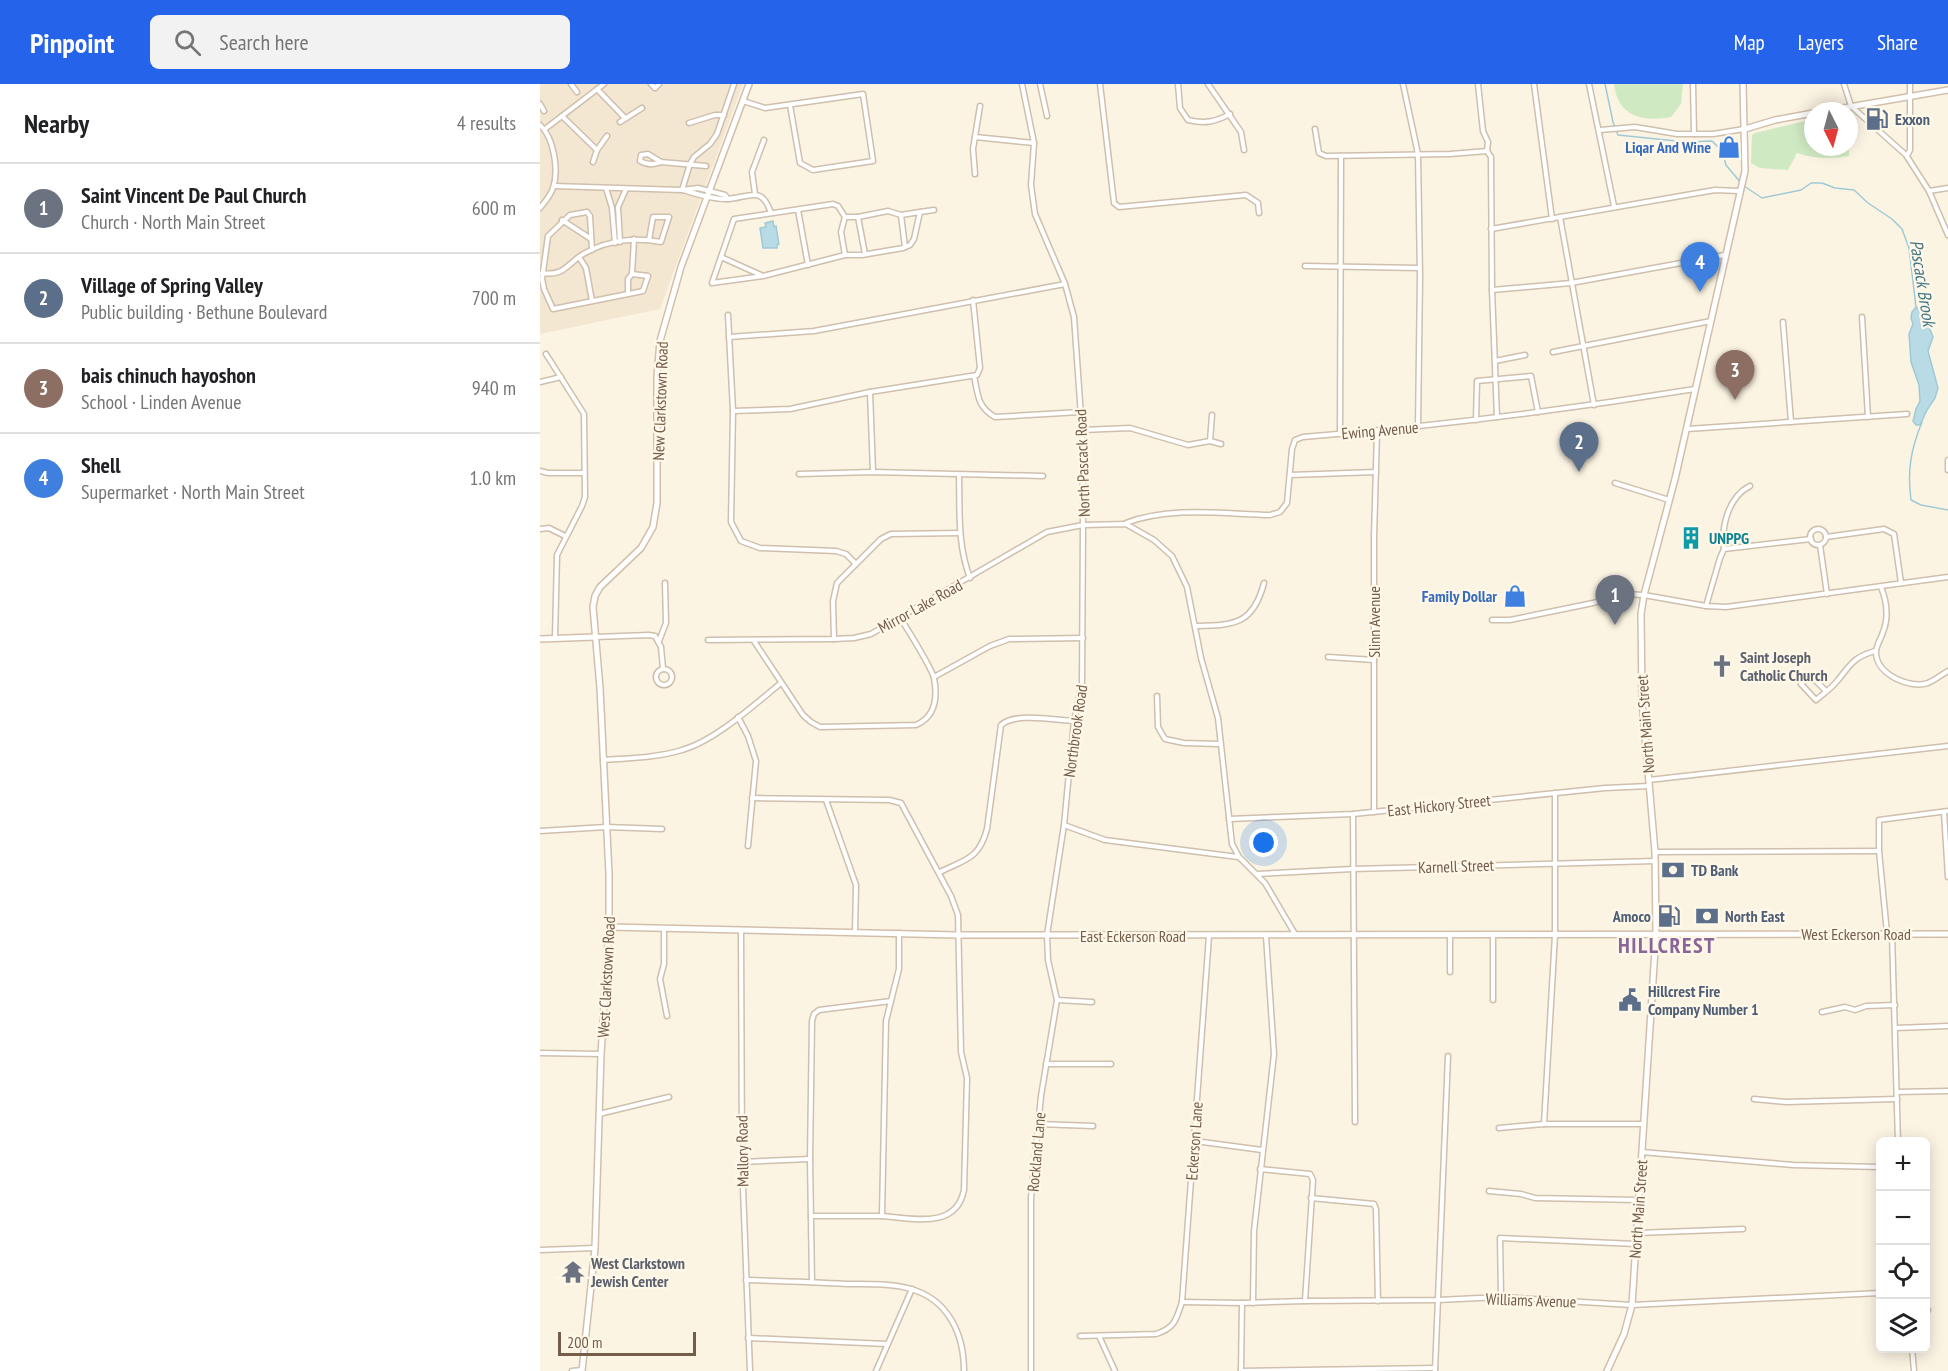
<!DOCTYPE html>
<html lang="en">
<head>
<meta charset="utf-8">
<style>
  body { margin:0; font-family:"PT Sans Narrow",sans-serif; background:#f2f2f2; color:#202124 }
  .controls { position:absolute; right:18px; bottom:18px; display:grid; overflow:hidden; border-radius:9px; box-shadow:0 3px 15px #0003 }
  .controls button { width:54px; height:54px; display:grid; place-items:center; padding:0; border:0; border-bottom:2px solid #e0e0e0; background:#fff; color:#202124; font:30px sans-serif }
  .compass { position:absolute; left:1264px; top:18px; width:54px; height:54px; border-radius:50%; background:#fff; box-shadow:0 3px 15px #0003; rotate:174deg }
  .scale { position:absolute; left:18px; bottom:15px; width:138px; box-sizing:border-box; padding-left:6px; border:3px solid #745c49; border-top:0; font-size:16px; line-height:21px; white-space:nowrap; color:#745c49; -webkit-text-stroke:4px #fff8e9; paint-order:stroke }
  .you { position:absolute; left:724px; top:759px; width:21px; height:21px; margin:-15px; border:4px solid #fff; border-radius:50%; background:#1a73e8; box-shadow:0 0 0 9px #1a73e833 }
  .badge { display:grid; place-items:center; width:39px; height:39px; border-radius:50%; background:#2563eb; color:#fff; font-size:20px; font-weight:700 }
  .pin { position:absolute; translate:-50% -50px; filter:drop-shadow(0 2px 3px #0008) }
  .pin::after { content:''; position:absolute; top:32px; width:21px; height:18px; background:inherit; clip-path:polygon(0 0,100% 0,50% 100%) }
  .list { margin:0; padding:0; list-style:none }
  h2 { display:flex; justify-content:space-between; align-items:center; height:78px; margin:0; padding:0 24px; font-size:26px }
  h2 small { font-size:20px; font-weight:400; color:#757577 }
  .list li { display:grid; grid-template-columns:39px 1fr auto; gap:18px; align-items:center; box-sizing:border-box; height:90px; padding:0 24px; border-top:2px solid #e0e0e0 }
  .list b { display:block; font-size:22px; white-space:nowrap }
  .list p { margin:0; font-size:20px; white-space:nowrap; color:#757577 }
  .list em { font-size:20px; font-style:normal; color:#757577 }
  .icon { flex:none; width:33px; height:33px; fill:none; stroke:currentColor; stroke-width:2; stroke-linecap:round; stroke-linejoin:round }
  .map { position:relative; flex:none; width:1408px; height:1287px; overflow:hidden }
  header { display:flex; align-items:center; gap:36px; box-sizing:border-box; height:84px; padding:0 30px; background:#2563eb; color:#fff }
  header strong { font-size:28px }
  nav { display:flex; gap:33px; margin-inline-start:auto; font-size:21px }
  .search { width:420px; height:54px; background:#f2f2f2; display:flex; align-items:center; gap:15px; box-sizing:border-box; padding:0 21px; border-radius:9px; color:#757577; font-size:22px }
  main { display:flex }
  aside { flex:1; background:#fff }
  .map>svg:first-child { display:block }
</style>
</head>
<body>
<header>
<strong>Pinpoint</strong>
<div class="search"><svg class="icon" aria-label="search" viewBox="0 0 24 24"><circle cx="10" cy="10" r="6"/><path d="M15 15l6 6"/></svg>Search here</div>
<nav><a>Map</a><a>Layers</a><a>Share</a></nav>
</header>
<main>
<aside>
<h2>Nearby<small>4 results</small></h2>
<ul class="list">
<li><span class="badge" style="background:#6b7280">1</span><div><b>Saint Vincent De Paul Church</b><p>Church · North Main Street</p></div><em>600 m</em></li>
<li><span class="badge" style="background:#5c6f8a">2</span><div><b>Village of Spring Valley</b><p>Public building · Bethune Boulevard</p></div><em>700 m</em></li>
<li><span class="badge" style="background:#8d6e63">3</span><div><b>bais chinuch hayoshon</b><p>School · Linden Avenue</p></div><em>940 m</em></li>
<li><span class="badge" style="background:#3f7fe0">4</span><div><b>Shell</b><p>Supermarket · North Main Street</p></div><em>1.0 km</em></li>
</ul>
</aside>
<div class="map">
<svg width="1408" height="1287" viewBox="0 0 1408 1287">
  <rect width="100%" height="100%" fill="#fcf4e3"/>
  <polygon fill="#f4e7d2" points="0,0 203,0 120,225 0,250"/>
  <g fill="#cfe9c2">
    <path d="M 1074,0 L 1143,0 L 1141,20 L 1131,33 C 1102,38 1078,33 1074,0 Z"/>
    <path d="M 1273,35 L 1273,63 L 1309,63 L 1309,72 C 1292,75 1273,75 1257,69 L 1248,86 L 1220,84 L 1211,79 L 1212,51 L 1215,49 Z"/>
  </g>
  <g fill="#b8dbe5" stroke="#9ecad7" stroke-width="1.5">
    <polygon points="233,137 234,143 236,142 239,160 237,161 237,164 223,164 220,144 226,143 225,139"/>
    <polygon points="1376,223 1385,232 1393,253 1388,267 1398,304 1395,314 1387,326 1380,341 1376,341 1373,337 1376,325 1380,317 1379,301 1371,278 1369,250 1373,240 1371,234 1372,228"/>
  </g>
  <g fill="none" stroke-linecap="round" stroke-linejoin="round">
    <g stroke="#9ecad7" stroke-width="1.5">
      <polyline points="1065,0 1073,38 1078,51 1146,58 1172,57 1182,67 1186,81 1201,99"/>
      <polyline points="1204,102 1222,114 1261,106 1271,99 1282,99 1295,104 1314,106 1328,119 1352,135 1362,145 1369,164 1376,223"/>
      <path d="M 1382,338 C 1371,365 1367,386 1371,416 L 1381,421 L 1408,426"/>
    </g>
    <g stroke="#cfbfad" stroke-width="7">
      <g id="street">
        <polyline points="31,0 37,8"/>
        <polyline points="111,0 115,4 119,0"/>
        <polyline points="482,0 494,59 491,101 495,130 525,200 534,233 542,346 543,441 542,599 534,637 524,741 507,851 508,876 517,916 501,1012 491,1114 491,1287"/>
        <polyline points="500,0 507,32"/>
        <polyline points="560,0 574,119 579,123 706,111 718,119 719,129"/>
        <path d="M 638,0 L 640,24 L 648,36 C 665,40 675,38 690,30"/>
        <polyline points="668,0 701,48 704,66"/>
        <polyline points="863,0 878,70 880,193 878,343"/>
        <polyline points="938,0 943,47 948,58 947,67"/>
        <polyline points="994,0 1012,135"/>
        <polyline points="1049,0 1074,122"/>
        <polyline points="1153,0 1154,50"/>
        <polyline points="1304,0 1311,22 1366,71 1389,107 1408,151"/>
        <polyline points="57,5 85,34"/>
        <polyline points="203,17 225,24 323,10 333,77 273,86 260,79 250,21"/>
        <polyline points="0,20 4,27"/>
        <polyline points="22,32 57,66"/>
        <polyline points="80,38 102,24"/>
        <polyline points="149,39 175,31 184,31"/>
        <path d="M 0,41 C 14,54 19,86 13,104 C 11,111 5,118 0,124"/>
        <polyline points="5,45 64,0"/>
        <polyline points="775,45 779,69 786,72 910,70 947,67"/>
        <polyline points="1060,46 1095,43 1137,50 1173,50 1204,45"/>
        <polyline points="435,53 494,59"/>
        <polyline points="947,67 951,73 952,206 957,333"/>
        <polyline points="1367,72 1370,66 1370,0"/>
        <polyline points="53,78 57,66 67,52"/>
        <path d="M 121,78 C 114,81 107,81 100,77 L 101,71 L 108,70 L 121,78 L 166,82"/>
        <polyline points="435,90 433,65 440,22"/>
        <polyline points="14,102 142,106 158,104 185,111 188,115"/>
        <polyline points="66,104 72,124 75,159"/>
        <polyline points="142,106 150,80 154,73 170,60 177,50 194,0"/>
        <path d="M 143,106 C 156,110 172,115 185,115 C 208,115 221,99 231,129"/>
        <polyline points="1389,107 1408,104"/>
        <polyline points="215,110 212,88 224,56"/>
        <polygon points="293,120 298,122 305,133 318,133 348,127 361,131 380,128 374,155 370,161 363,164 322,171 305,171 223,192 172,199 194,135"/>
        <polyline points="258,126 268,181"/>
        <polyline points="380,128 394,126"/>
        <polyline points="361,131 365,163"/>
        <polyline points="318,133 325,170"/>
        <polyline points="1020,133 1054,321"/>
        <polyline points="22,136 51,155"/>
        <polyline points="951,145 1175,106 1199,107"/>
        <polyline points="80,158 78,123 86,105"/>
        <polyline points="52,166 50,132 47,128 30,131 8,152 2,195 4,205 13,225 103,207 108,192 92,190"/>
        <polyline points="305,171 301,148 305,133"/>
        <polyline points="39,173 46,184 52,217"/>
        <polyline points="181,173 221,191"/>
        <polyline points="765,182 879,184"/>
        <path d="M 2,189 C 26,193 28,177 47,168 C 69,156 96,153 121,158 L 129,133 L 113,133 L 109,156"/>
        <polyline points="952,206 1031,199 1185,171"/>
        <polyline points="88,210 88,195 92,190 94,155"/>
        <polyline points="188,231 193,327 191,438 201,457 220,464 296,467 306,470 316,480"/>
        <polyline points="1322,233 1328,333"/>
        <polyline points="1243,238 1251,338"/>
        <polyline points="189,253 274,247 525,200"/>
        <polyline points="1013,268 1171,237"/>
        <polyline points="6,270 44,330 45,413 42,422 17,471 15,554"/>
        <polyline points="955,277 985,271"/>
        <path d="M 434,292 C 438,310 437,323 455,333 L 540,328"/>
        <polyline points="0,298 21,293"/>
        <polyline points="330,308 333,388"/>
        <polyline points="193,327 250,325 330,308 437,291 440,284 433,216"/>
        <polyline points="936,336 937,297 991,292 998,328"/>
        <polyline points="1147,345 1367,330"/>
        <polyline points="542,346 590,344 648,361 670,357 681,360"/>
        <polyline points="800,350 801,72"/>
        <polyline points="670,357 672,331"/>
        <polyline points="1408,376 1408,386"/>
        <polyline points="0,387 8,389 44,389"/>
        <polyline points="259,390 333,388 503,392"/>
        <path d="M 419,391 C 420,426 417,460 430,494"/>
        <polyline points="750,391 836,388"/>
        <polyline points="1075,399 1129,416"/>
        <path d="M 586,439 C 631,422 683,430 730,431 L 740,428 L 747,419 L 752,365 L 755,356 L 763,353 C 894,342 1025,326 1155,305"/>
        <polyline points="0,445 9,444 25,452"/>
        <circle cx="1278" cy="453" r="8"/>
        <polyline points="1286,453 1344,445 1354,450 1361,499"/>
        <polyline points="1280,461 1287,510"/>
        <path d="M 1184,465 C 1181,443 1188,413 1210,402"/>
        <path d="M 1341,503 C 1347,518 1349,533 1343,548 C 1341,555 1335,563 1336,570 C 1338,591 1370,605 1388,599 C 1395,596 1401,591 1408,587"/>
        <polyline points="1166,522 1180,474 1184,465 1271,455"/>
        <polyline points="952,536 970,536 1053,519 1084,510 1104,511 1166,522 1186,523 1408,493"/>
        <path d="M 656,542 C 694,541 713,541 724,499"/>
        <polyline points="55,553 109,551 115,552 121,563 123,585"/>
        <polyline points="294,555 293,517 297,499 341,455 351,450 420,449"/>
        <polyline points="168,556 294,555 314,554 331,550 507,448 543,441 586,440 614,456 632,472 647,503 661,574 678,634 692,760 699,773 725,799 755,850"/>
        <polyline points="119,557 126,539 125,499"/>
        <path d="M 214,557 L 263,631 L 271,638 L 280,643 L 376,641 C 395,633 398,615 394,594 C 391,582 368,547 360,533"/>
        <polyline points="788,573 834,576"/>
        <circle cx="124" cy="593" r="8"/>
        <polyline points="394,593 450,562 469,555 543,554"/>
        <path d="M 1286,607 L 1270,591 L 1261,600 L 1276,616 C 1283,610 1292,604 1298,596 C 1311,580 1314,573 1335,567"/>
        <polyline points="617,612 618,643 625,655 644,659 679,660"/>
        <polyline points="198,633 208,652 216,677 208,762"/>
        <path d="M 63,676 C 89,674 116,674 142,666 C 175,657 215,620 241,599"/>
        <polyline points="1109,696 1408,662"/>
        <path d="M 212,714 L 349,716 L 361,719 L 411,812 L 418,831 L 421,968 L 427,994 L 424,1106 C 416,1146 373,1134 342,1132"/>
        <polyline points="286,716 316,801 315,849"/>
        <polyline points="834,728 834,453 837,348"/>
        <polyline points="1404,728 1408,793"/>
        <polyline points="813,730 815,1038"/>
        <polyline points="689,735 813,730 1065,704 1109,702"/>
        <polyline points="524,741 565,756 698,773"/>
        <polyline points="0,747 66,743 122,745"/>
        <polyline points="1115,768 1339,767"/>
        <path d="M 400,788 C 426,775 439,775 447,745 L 461,641 C 475,628 515,636 534,637"/>
        <polyline points="717,790 812,785 1115,777"/>
        <polyline points="124,845 124,880 120,895 127,932"/>
        <polyline points="201,847 202,1078 210,1287"/>
        <polyline points="1347,849 1339,767 1339,736 1408,727"/>
        <polyline points="1352,850 1358,1058"/>
        <polyline points="953,851 953,916"/>
        <polyline points="910,888 910,851"/>
        <polyline points="517,916 552,918"/>
        <polyline points="1282,928 1305,923 1315,926 1326,922 1355,921"/>
        <polyline points="1356,944 1408,942"/>
        <polyline points="0,969 61,970"/>
        <polyline points="506,980 571,980"/>
        <polyline points="1357,1008 1408,1007"/>
        <polyline points="1214,1015 1246,1018 1357,1015"/>
        <polyline points="59,1030 129,1013"/>
        <polyline points="498,1040 553,1042"/>
        <polyline points="1004,1040 1015,851 1015,709"/>
        <polyline points="959,1044 1004,1040 1103,1040"/>
        <polyline points="655,1057 722,1066"/>
        <polyline points="1102,1068 1253,1081 1340,1083"/>
        <polyline points="202,1078 270,1075"/>
        <polyline points="720,1085 770,1090 773,1096 765,1217"/>
        <polyline points="949,1107 981,1110 995,1114 1098,1116"/>
        <polyline points="771,1114 834,1120 836,1125 838,1217"/>
        <polyline points="271,1132 342,1132 346,937 359,885 359,849"/>
        <polyline points="1097,1149 1203,1145"/>
        <polyline points="0,1166 55,1164"/>
        <path d="M 206,1196 C 239,1197 273,1198 307,1200 C 327,1200 351,1199 371,1205 C 409,1216 424,1251 424,1287"/>
        <polyline points="272,1198 270,1075 272,937 274,930 279,926 351,917"/>
        <polyline points="961,1213 960,1154 1095,1160"/>
        <polyline points="642,1218 702,1219 765,1217 898,1216 961,1213 1092,1221 1340,1209"/>
        <polyline points="713,1219 714,1147 734,970 726,852"/>
        <polyline points="1386,1226 1388,1226"/>
        <path d="M 540,1252 L 616,1250 C 635,1244 636,1236 642,1218 L 669,852"/>
        <polyline points="559,1252 575,1287"/>
        <polyline points="208,1254 347,1260"/>
        <polyline points="1372,1264 1374,1287"/>
        <polyline points="701,1286 702,1219"/>
        <polyline points="32,1287 42,1286"/>
        <polyline points="336,1287 372,1205"/>
        <polyline points="701,1287 895,1284"/>
        <polyline points="895,1287 908,972"/>
      </g>
    </g>
    <g stroke="#d2bfaa" stroke-width="8">
      <g id="secondary">
        <polyline points="1286,27 1408,6"/>
        <polyline points="1205,45 1235,36 1273,29"/>
        <polyline points="0,555 55,553"/>
        <polyline points="69,843 417,851 1408,850"/>
        <polyline points="42,1287 55,1164 61,970 69,843 69,790 60,604 53,523 55,512 60,503 101,464 113,443 117,419 117,293 120,257 141,183 209,0"/>
        <polyline points="1067,1287 1084,1250 1092,1221 1116,850 1115,768 1102,617 1101,530 1104,511 1135,395 1205,87 1203,0"/>
      </g>
    </g>
    <use href="#street" stroke="#fff" stroke-width="4"/>
    <use href="#secondary" stroke="#fff" stroke-width="5"/>
  </g>
  <defs>
    <g id="fuel-bare" transform="scale(1.8)"><path d="M-5.5-6h7V0h2V4h1.3V-2.5L3-4.5l.8-.8L6-3V5H2.5V1h-1V6h-7ZM-4.2-4.7v3.2H.2V-4.7Z" fill="#5c6f8a" stroke="#fff8e9" stroke-width="2.5" paint-order="stroke"/></g>
    <g id="shop-bare" transform="scale(1.8)"><path d="M-5-2.5h2.3a2.7 3.5 0 0 1 5.4 0H5L5.5 6h-11ZM-1.5-2.5h3a1.5 2.3 0 0 0-3 0Z" fill="#3f7fe0" stroke="#fff8e9" stroke-width="2.5" paint-order="stroke"/></g>
    <g id="building-bare" transform="scale(1.8)"><path d="M-4-6H4V6H1V3H-1V6H-4ZM-2.5-4.3h1.7v1.8h-1.7ZM.8-4.3h1.7v1.8H.8ZM-2.5-1h1.7V.8h-1.7ZM.8-1h1.7V.8H.8Z" fill="#0f9aa8" stroke="#fff8e9" stroke-width="2.5" paint-order="stroke"/></g>
    <g id="church-bare" transform="scale(1.8)"><path d="M-1.2-6h2.4v3.5h3.3v2.4h-3.3V6h-2.4V-.1h-3.3v-2.4h3.3Z" fill="#6b7280" stroke="#fff8e9" stroke-width="2.5" paint-order="stroke"/></g>
    <g id="bank-bare" transform="scale(1.8)"><path d="M-6-4H6V4H-6ZM0-2.3a2.3 2.3 0 1 0 0 4.6a2.3 2.3 0 1 0 0-4.6Z" fill="#5c6f8a" stroke="#fff8e9" stroke-width="2.5" paint-order="stroke"/></g>
    <g id="civic-bare" transform="scale(1.8)"><path d="M-.6-6.5H3V-4.5H.6V-3L4-1V1h2V6H-6V1h2V-1L-.6-3ZM-1.2 2.5V6h2.4V2.5Z" fill="#5c6f8a" stroke="#fff8e9" stroke-width="2.5" paint-order="stroke"/></g>
    <g id="temple-bare" transform="scale(1.8)"><path d="M0-6L5-2H3V0L6.5 2.5H4V6H1.5V3h-3V6H-4V2.5H-6.5L-3 0V-2H-5Z" fill="#6b7280" stroke="#fff8e9" stroke-width="2.5" paint-order="stroke"/></g>
  </defs>
  <g fill-rule="evenodd">
    <use href="#fuel-bare" x="1337" y="35"/>
    <use href="#shop-bare" x="1189" y="63"/>
    <use href="#building-bare" x="1151" y="454"/>
    <use href="#shop-bare" x="975" y="512"/>
    <use href="#church-bare" x="1182" y="582"/>
    <use href="#bank-bare" x="1133" y="786"/>
    <use href="#fuel-bare" x="1129" y="832"/>
    <use href="#bank-bare" x="1167" y="832"/>
    <use href="#civic-bare" x="1090" y="916"/>
    <use href="#temple-bare" x="33" y="1188"/>
  </g>
  <g text-anchor="middle" dominant-baseline="central" stroke-width="4.5" stroke-linejoin="round" paint-order="stroke">
    <g font-size="16" font-weight="bold" fill="#4e5e75" stroke="#fff8e9" text-anchor="start">
      <text x="1355" y="35">Exxon</text>
      <text x="1151" y="786">TD Bank</text>
      <text x="1111" y="832" text-anchor="end">Amoco</text>
      <text x="1185" y="832">North East</text>
      <text x="1108" y="907">Hillcrest Fire<tspan x="1108" dy="18">Company Number 1</tspan></text>
    </g>
    <g font-size="16" font-weight="bold" fill="#366cbe" stroke="#fff8e9" text-anchor="end">
      <text x="1171" y="63">Liqar And Wine</text>
      <text x="957" y="512">Family Dollar</text>
    </g>
    <g font-size="16" fill="#745c49" stroke="#fff8e9">
      <text transform="translate(120 317) rotate(-88)">New Clarkstown Road</text>
      <text transform="translate(840 346) rotate(-5)">Ewing Avenue</text>
      <text transform="translate(542 379) rotate(-92)">North Pascack Road</text>
      <text transform="translate(380 522) rotate(-29)">Mirror Lake Road</text>
      <text transform="translate(834 538) rotate(-90)">Slinn Avenue</text>
      <text transform="translate(1105 640) rotate(-94)">North Main Street</text>
      <text transform="translate(535 647) rotate(-82)">Northbrook Road</text>
      <text transform="translate(899 721) rotate(-6)">East Hickory Street</text>
      <text transform="translate(916 782) rotate(-2)">Karnell Street</text>
      <text x="1316" y="850">West Eckerson Road</text>
      <text x="593" y="852">East Eckerson Road</text>
      <text transform="translate(66 893) rotate(-87)">West Clarkstown Road</text>
      <text transform="translate(654 1057) rotate(-86)">Eckerson Lane</text>
      <text transform="translate(202 1067) rotate(-91)">Mallory Road</text>
      <text transform="translate(496 1068) rotate(-85)">Rockland Lane</text>
      <text transform="translate(1098 1125) rotate(-86)">North Main Street</text>
      <text transform="translate(991 1216) rotate(2)">Williams Avenue</text>
    </g>
    <g font-size="16" font-weight="bold" fill="#0d838f" stroke="#fff8e9" text-anchor="start">
      <text x="1169" y="454">UNPPG</text>
    </g>
    <g font-size="16" font-weight="bold" fill="#5b616d" stroke="#fff8e9" text-anchor="start">
      <text x="1200" y="573">Saint Joseph<tspan x="1200" dy="18">Catholic Church</tspan></text>
      <text x="51" y="1179">West Clarkstown<tspan x="51" dy="18">Jewish Center</tspan></text>
    </g>
    <g font-size="18" font-style="italic" fill="#437787" stroke="#fff8e9">
      <text transform="translate(1383 199) rotate(81)">Pascack Brook</text>
    </g>
    <g font-size="22" font-weight="bold" letter-spacing="1.5" fill="#8a6597" stroke="#fff8e9">
      <text x="1127" y="861">HILLCREST</text>
    </g>
  </g>
</svg>
<div class="controls">
<button>+</button>
<button>−</button>
<button><svg class="icon" aria-label="locate" viewBox="0 0 24 24"><circle cx="12" cy="12" r="6"/><path d="M12 2v4M12 18v4M2 12h4M18 12h4"/></svg></button>
<button><svg class="icon" aria-label="layers" viewBox="0 0 24 24"><path d="M12 4l9 5-9 5-9-5zM3 14l9 5 9-5"/></svg></button>
</div>
<svg class="compass" viewBox="-18 -18 36 36"><path d="M0-13l5 13h-10z" fill="#e53935"/><path d="M0 13l5-13h-10z" fill="#757577"/></svg>
<div class="scale">200 m</div>
<div class="you"></div>
<div class="pin badge" style="left:1075px;top:541px;background:#6b7280">1</div>
<div class="pin badge" style="left:1039px;top:388px;background:#5c6f8a">2</div>
<div class="pin badge" style="left:1195px;top:316px;background:#8d6e63">3</div>
<div class="pin badge" style="left:1160px;top:208px;background:#3f7fe0">4</div>
</div>
</main>
</body>
</html>
